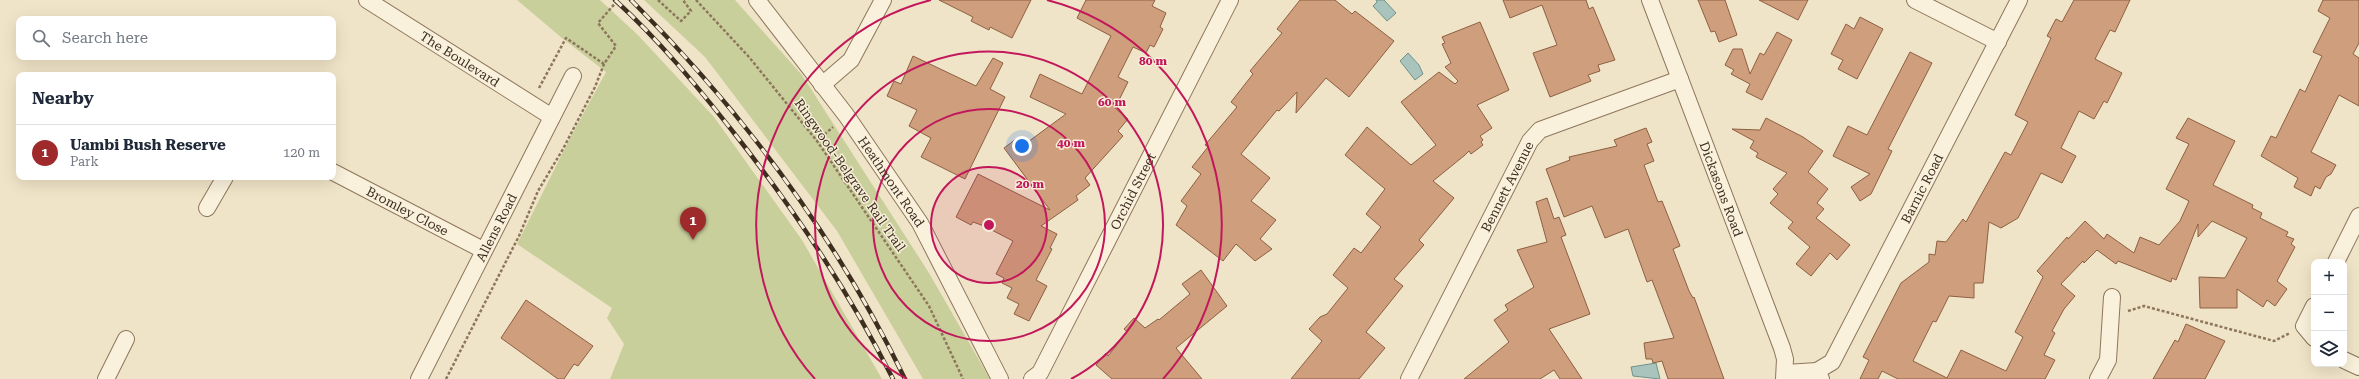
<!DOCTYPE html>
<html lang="en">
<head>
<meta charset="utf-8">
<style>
  body { margin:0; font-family:"Roboto Serif",serif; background:#f2f2f3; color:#1f2937 }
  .controls { position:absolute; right:12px; bottom:12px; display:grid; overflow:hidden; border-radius:8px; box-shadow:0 4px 16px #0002 }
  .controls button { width:36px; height:36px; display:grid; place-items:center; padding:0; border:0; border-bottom:1px solid #e0e1e3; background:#fff; color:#1f2937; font:20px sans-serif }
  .you { position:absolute; left:1022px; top:146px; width:14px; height:14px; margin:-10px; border:3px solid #fff; border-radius:50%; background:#1a73e8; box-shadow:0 0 0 6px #1a73e833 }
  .badge { display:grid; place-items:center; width:26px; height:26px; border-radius:50%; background:#9e2a2b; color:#fff; font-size:13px; font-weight:700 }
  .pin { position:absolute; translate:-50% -33px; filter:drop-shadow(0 1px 2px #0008) }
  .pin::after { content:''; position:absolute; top:21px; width:14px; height:12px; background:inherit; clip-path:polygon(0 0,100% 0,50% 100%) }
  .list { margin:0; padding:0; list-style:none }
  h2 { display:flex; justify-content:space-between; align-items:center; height:52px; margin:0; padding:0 16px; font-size:17px }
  h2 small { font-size:13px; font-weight:400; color:#747a83 }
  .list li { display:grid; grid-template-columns:26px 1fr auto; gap:12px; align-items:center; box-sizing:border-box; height:56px; padding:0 16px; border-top:1px solid #e0e1e3 }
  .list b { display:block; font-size:15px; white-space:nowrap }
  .list p { margin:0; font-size:13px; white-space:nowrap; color:#747a83 }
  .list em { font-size:13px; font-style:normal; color:#747a83 }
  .icon { flex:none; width:22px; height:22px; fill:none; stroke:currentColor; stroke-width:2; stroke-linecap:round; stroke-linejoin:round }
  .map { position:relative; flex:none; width:2359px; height:379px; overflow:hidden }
  .search { position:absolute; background:#fff; box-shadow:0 4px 16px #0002; left:16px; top:16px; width:320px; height:44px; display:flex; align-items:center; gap:10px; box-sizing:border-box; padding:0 14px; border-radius:8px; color:#747a83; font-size:15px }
  .panel { position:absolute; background:#fff; box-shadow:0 4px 16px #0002; left:16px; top:72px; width:320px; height:108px; border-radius:8px }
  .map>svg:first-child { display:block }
</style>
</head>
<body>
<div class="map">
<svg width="2359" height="379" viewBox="0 0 2359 379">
  <rect width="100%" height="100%" fill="#f0e4c8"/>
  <g fill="#c9cf9b">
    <polygon points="517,0 600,0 638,35 714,117 802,240 882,379 610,379 624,344 607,318 612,308 517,244 568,142 606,72 562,38"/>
    <polygon points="644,0 735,0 802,75 929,273 990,379 923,379 837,231 705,57"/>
  </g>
  <g fill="#a9c4bc" stroke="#6f938a">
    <polygon points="1376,0 1384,0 1396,13 1387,21 1373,6 1377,2"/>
    <polygon points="1408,53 1419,65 1423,74 1415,80 1400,61"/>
    <polygon points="1656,363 1660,379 1633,376 1631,367"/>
  </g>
  <g fill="#cf9f7d" stroke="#8d5f41">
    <polygon points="939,0 1031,0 1012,38 990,27 989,30 971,21 973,17"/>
    <polygon points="1086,0 1155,0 1152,6 1166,13 1160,27 1163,29 1154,47 1150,45 1146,53 1133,47 1118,77 1128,82 1115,108 1128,119 1118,131 1123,136 1085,178 1090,185 1076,196 1078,200 1041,226 1057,234 1050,248 1052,249 1036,280 1047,286 1029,321 1014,314 1019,304 1007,298 1012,288 1002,283 1004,278 996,274 1013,241 984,226 973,222 971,225 956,217 978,174 1050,210 1004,148 1016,139 1021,147 1066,114 1030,97 1040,74 1082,94 1111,36 1077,18"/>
    <polygon points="1300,0 1335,0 1352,14 1355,11 1394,41 1349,97 1326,78 1296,113 1297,92 1279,111 1277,110 1241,154 1270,178 1251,201 1276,220 1260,239 1272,249 1255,261 1236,244 1223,261 1176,225 1187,206 1181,201 1201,174 1192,167 1208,147 1205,145 1237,107 1231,102 1253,74 1250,71 1282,33 1277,29"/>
    <polygon points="1503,0 1586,0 1589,9 1593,7 1615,60 1598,65 1600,71 1588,75 1591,81 1550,97 1533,53 1557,45 1542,5 1510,18"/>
    <polygon points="1698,0 1725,0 1737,35 1719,42 1715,31 1711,32"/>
    <polygon points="1759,0 1808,0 1798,20"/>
    <polygon points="2074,0 2130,0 2115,32 2110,30 2095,59 2122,73 2107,103 2104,101 2094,119 2079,111 2061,148 2076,156 2062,183 2041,173 2018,218 2001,228 1989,222 1983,283 1974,283 1974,298 1949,296 1936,322 1933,321 1913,361 1947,378 1961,350 2006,371 2023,337 2015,332 2043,277 2037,271 2067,237 2068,239 2085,221 2104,239 2107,234 2134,253 2140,237 2159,245 2180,221 2189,201 2166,189 2189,144 2176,138 2188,118 2235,141 2213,185 2253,205 2252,208 2262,213 2260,218 2288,232 2286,236 2294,239 2291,244 2295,247 2277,281 2287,289 2275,306 2267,300 2263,307 2237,289 2237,308 2200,308 2199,277 2225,278 2247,238 2212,221 2198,237 2198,224 2176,280 2172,278 2171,282 2118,261 2116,264 2097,250 2084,263 2083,261 2061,284 2075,296 2064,309 2052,331 2055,333 2044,355 2055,360 2045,379 1898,379 1882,371 1878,379 1860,379 1869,360 1863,357 1901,283 1929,262 1929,254 1935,255 1937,241 1946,242 1963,219 1966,222 2005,152 2011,155 2028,122 2015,115 2051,38 2047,36 2056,19 2062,22"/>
    <polygon points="2323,0 2359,0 2359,43 2353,54 2359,58 2359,106 2339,95 2311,152 2336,165 2331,174 2326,177 2320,189 2315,186 2311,196 2294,187 2298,178 2261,156 2271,136 2276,138 2300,89 2305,92 2322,56 2313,52 2330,18 2318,11"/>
    <polygon points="1860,17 1883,29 1857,79 1838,69 1843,60 1831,54 1846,24 1854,29"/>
    <polygon points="1480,22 1509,90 1477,105 1492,128 1480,136 1483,140 1481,142 1483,145 1471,154 1469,151 1465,155 1433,181 1454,198 1419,240 1424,245 1394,279 1403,286 1366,332 1385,348 1359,379 1291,379 1322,341 1309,329 1320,317 1327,314 1348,288 1333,275 1354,248 1361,253 1381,227 1366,214 1385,189 1345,155 1367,127 1411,165 1436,145 1401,102 1439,72 1455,84 1458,81 1445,67 1451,63 1442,44 1445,43 1442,37"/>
    <polygon points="1777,32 1792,40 1762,100 1746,92 1750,84 1731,74 1734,70 1725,65 1733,49 1742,49 1750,74 1760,53 1764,55"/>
    <polygon points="1910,52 1932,63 1888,149 1892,151 1871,194 1860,201 1851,187 1870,174 1833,156 1848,126 1867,135"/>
    <polygon points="913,56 976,86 993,58 1003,63 990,89 1005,97 965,179 921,157 931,138 909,126 917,110 887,96 894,81 901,84"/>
    <polygon points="1766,118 1803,137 1823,151 1808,172 1828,189 1817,203 1824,209 1816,218 1850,245 1837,260 1830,253 1811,276 1796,264 1810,247 1788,228 1793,222 1770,203 1778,194 1773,189 1787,173 1756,157 1758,153 1750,148 1754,141 1732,129 1760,130"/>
    <polygon points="1646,128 1652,142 1647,144 1654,161 1644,165 1658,202 1662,201 1680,246 1673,249 1689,291 1693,298 1694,297 1724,379 1668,379 1662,361 1653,363 1652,359 1646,359 1644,343 1674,338 1652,280 1647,282 1628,229 1605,238 1592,206 1564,217 1546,169 1570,160 1569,157 1617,146 1614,140"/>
    <polygon points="1547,198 1554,219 1559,217 1566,235 1561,237 1590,314 1549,329 1582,379 1560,379 1554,370 1540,379 1464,379 1509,342 1494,320 1508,310 1505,305 1534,287 1517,250 1547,242 1536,202"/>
    <polygon points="1201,270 1227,306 1176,348 1202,379 1112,379 1096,365 1106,353 1108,356 1127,332 1124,329 1134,318 1145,328 1158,319 1159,320 1190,294 1182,284"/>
    <polygon points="526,300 593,346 578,366 574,364 564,379 558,379 501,338"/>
    <polygon points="2186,324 2225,341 2205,379 2153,379 2175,340 2178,342"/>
  </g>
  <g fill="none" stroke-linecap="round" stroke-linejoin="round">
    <g stroke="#8d765c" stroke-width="18">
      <g id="minor">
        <path id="s1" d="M 367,0 L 552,117"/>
        <path id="s2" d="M 757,0 L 846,115 L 920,223 L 1000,379"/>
        <path id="s3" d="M 1650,0 L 1782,348 L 1785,359 L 1784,379"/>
        <polyline points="1915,0 1998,42"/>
        <polyline points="822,85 851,60 883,0"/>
        <path id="s4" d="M 333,172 L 483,250"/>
        <polyline points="207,208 225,177"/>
        <polyline points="2336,262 2359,216"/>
        <polyline points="2314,306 2304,326 2314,338"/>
        <polyline points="2344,360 2359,367"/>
        <path id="s5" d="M 1817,371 L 1832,362 L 2019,0"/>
        <polyline points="1786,373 1817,371 1821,379"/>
        <polyline points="106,379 126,339"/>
        <path id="s6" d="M 419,379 L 573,76"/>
        <path id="s7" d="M 1032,379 L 1040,373 L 1230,0"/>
        <path id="s8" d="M 1409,379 L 1530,141 L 1540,130 L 1680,79"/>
        <polyline points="2098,379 2108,360 2112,297"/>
      </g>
    </g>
    <g stroke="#8d765c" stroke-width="2.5" stroke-dasharray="3 2" stroke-linecap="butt">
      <polyline points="658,0 681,21 691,11 683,0"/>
      <polyline points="696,0 749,57 817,141 929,306 963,379"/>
      <polyline points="539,88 566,38 604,64 616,46 598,23 618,0"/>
      <polyline points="817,141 833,127"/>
      <polyline points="2128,311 2144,306 2274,341 2290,333"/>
      <polyline points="446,379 519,236 538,191 563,149 595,87 604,64"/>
    </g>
    <use href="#minor" stroke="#faf1dc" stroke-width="16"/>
    <g stroke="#3d2e20" stroke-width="4.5">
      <g id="rail">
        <path d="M 615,0 C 659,40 697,86 734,133 C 794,209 849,292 893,379"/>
        <path d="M 631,0 C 741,110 837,238 905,379"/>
      </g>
    </g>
    <use href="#rail" stroke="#f7eed8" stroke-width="3" stroke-dasharray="9" stroke-linecap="butt"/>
  </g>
  <circle cx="989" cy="225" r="58" fill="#c2185b" fill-opacity=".12"/>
  <g fill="none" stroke="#c2185b" stroke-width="2">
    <circle cx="989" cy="225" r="58"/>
    <circle cx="989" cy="225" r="116"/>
    <path d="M907 379A174 174 0 1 1 1071 379"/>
    <path d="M815 379A232 232 0 0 1 931 0M1047 0A232 232 0 0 1 1163 379"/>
  </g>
  <g text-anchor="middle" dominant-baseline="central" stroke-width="3" stroke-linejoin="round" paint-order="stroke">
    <g font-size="13" fill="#3d2e20" stroke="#f7eed8">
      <text stroke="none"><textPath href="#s1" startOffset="110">The Boulevard</textPath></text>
      <text transform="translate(850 175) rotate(55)">Ringwood-Belgrave Rail Trail</text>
      <text stroke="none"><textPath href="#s2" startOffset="226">Heathmont Road</textPath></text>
      <text stroke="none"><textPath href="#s8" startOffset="216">Bennett Avenue</textPath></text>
      <text stroke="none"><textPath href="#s3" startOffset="202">Dickasons Road</textPath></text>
      <text stroke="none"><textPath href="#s5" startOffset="213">Barnic Road</textPath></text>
      <text stroke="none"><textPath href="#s7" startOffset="214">Orchid Street</textPath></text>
      <text stroke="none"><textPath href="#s4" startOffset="84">Bromley Close</textPath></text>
      <text stroke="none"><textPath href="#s6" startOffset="170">Allens Road</textPath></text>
    </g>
  </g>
  <circle cx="989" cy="225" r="6" fill="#c2185b" stroke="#f7eed8" stroke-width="2"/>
  <g font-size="12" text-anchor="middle" font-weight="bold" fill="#c2185b" stroke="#f7eed8" stroke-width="3" stroke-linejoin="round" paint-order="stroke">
    <text x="1153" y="65">80 m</text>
    <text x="1112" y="106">60 m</text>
    <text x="1071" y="147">40 m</text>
    <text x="1030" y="188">20 m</text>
  </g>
</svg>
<div class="controls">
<button>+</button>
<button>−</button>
<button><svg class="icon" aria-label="layers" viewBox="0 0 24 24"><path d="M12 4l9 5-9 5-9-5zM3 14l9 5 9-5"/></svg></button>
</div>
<div class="you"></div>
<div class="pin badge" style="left:693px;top:240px">1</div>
<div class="search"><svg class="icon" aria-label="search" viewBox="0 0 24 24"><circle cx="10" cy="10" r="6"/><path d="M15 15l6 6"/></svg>Search here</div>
<section class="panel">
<h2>Nearby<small></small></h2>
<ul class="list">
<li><span class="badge">1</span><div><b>Uambi Bush Reserve</b><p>Park</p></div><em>120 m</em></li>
</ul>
</section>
</div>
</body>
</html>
